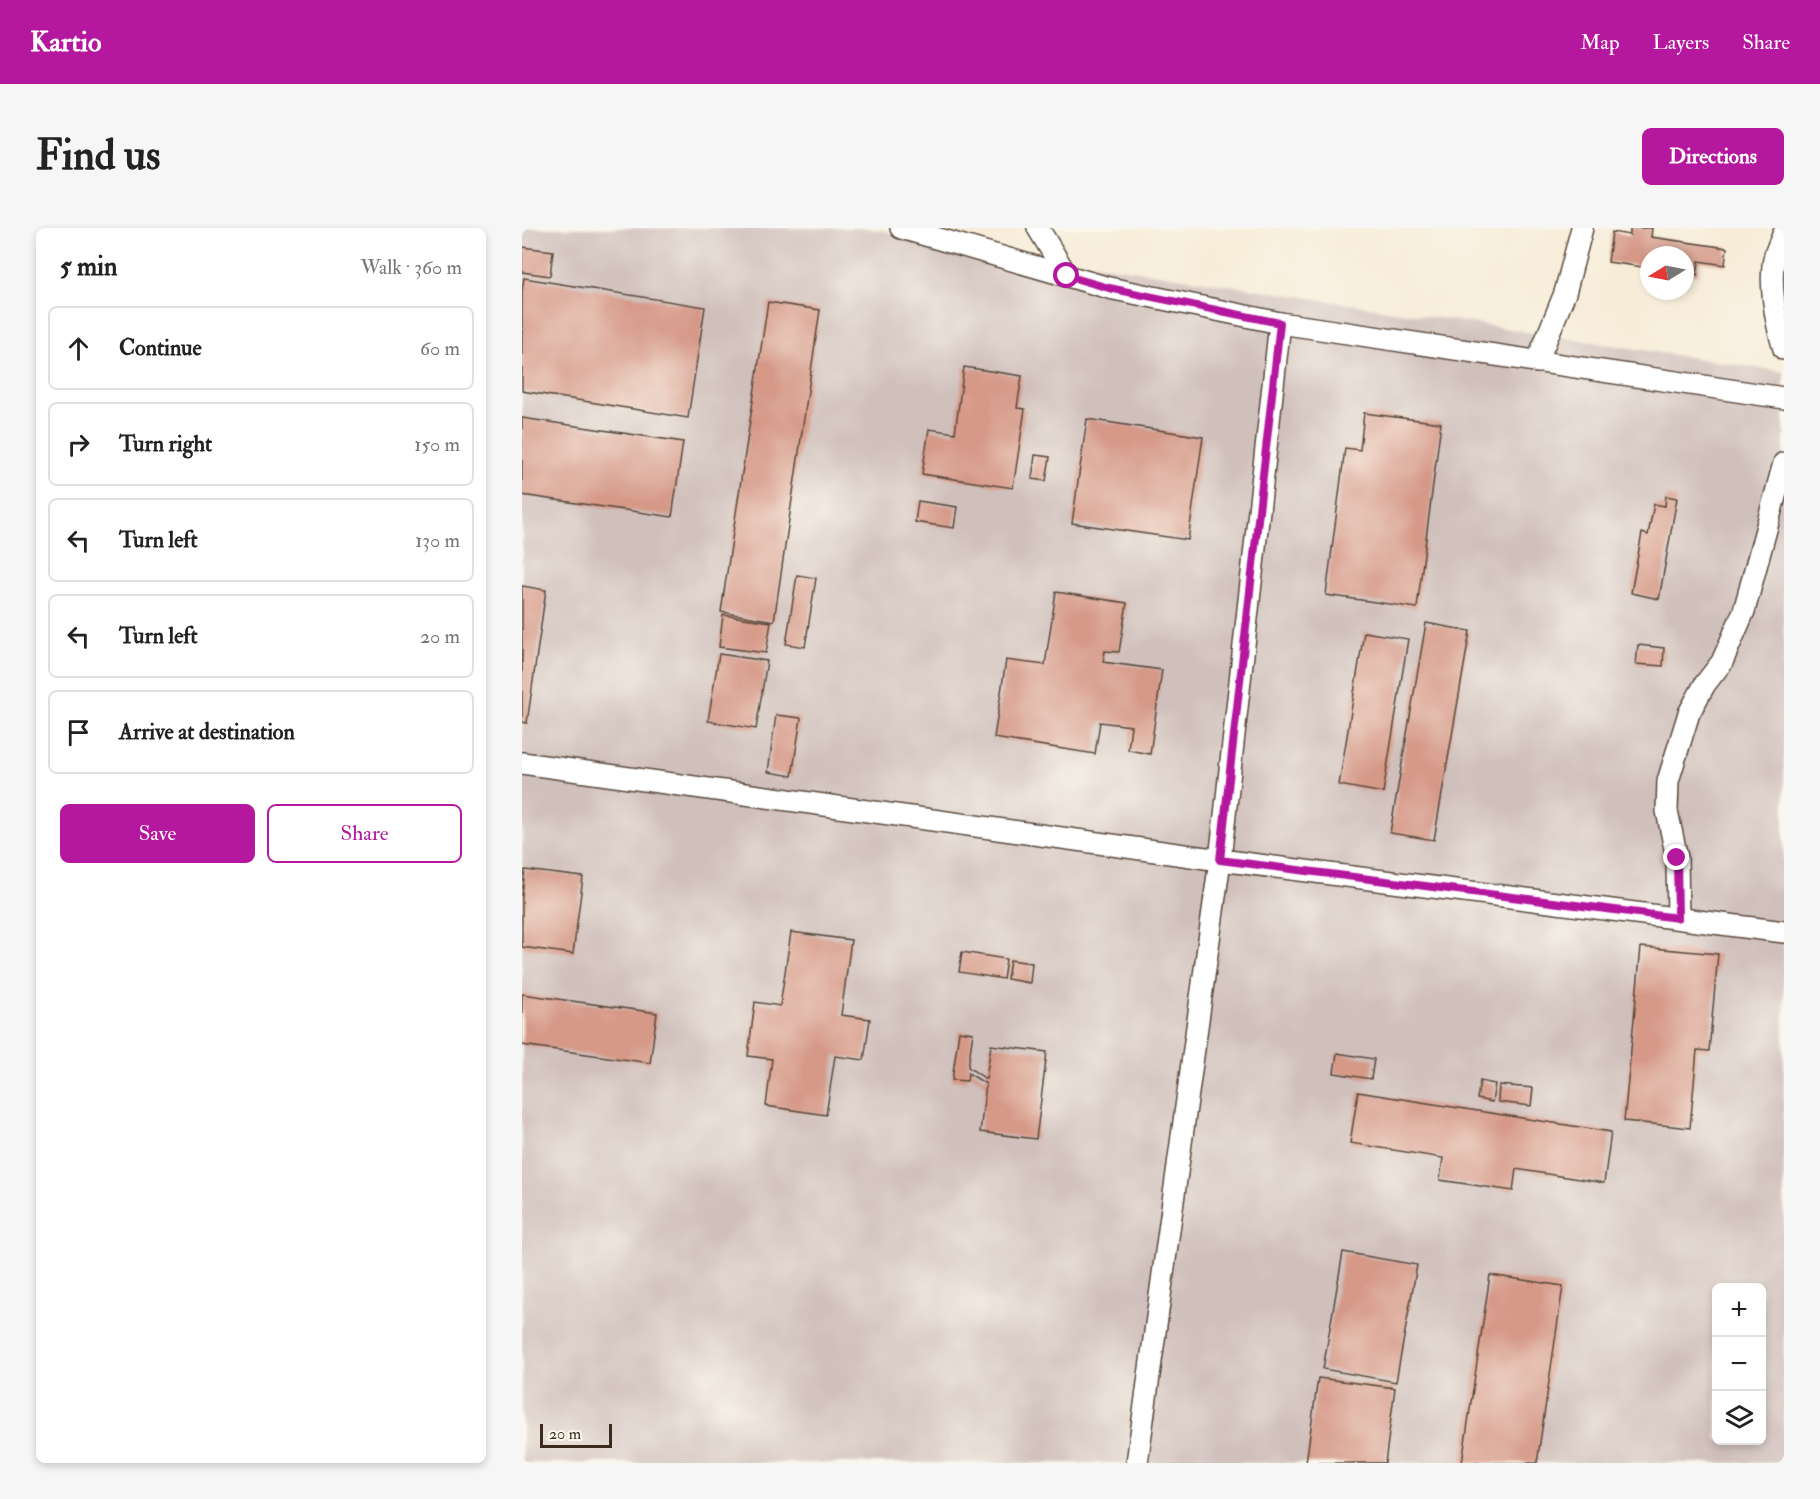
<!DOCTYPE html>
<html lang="en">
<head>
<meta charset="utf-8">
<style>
  body { margin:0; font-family:"IM FELL Double Pica",serif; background:#f6f6f6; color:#222 }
  .controls { position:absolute; right:18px; bottom:18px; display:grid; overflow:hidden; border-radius:9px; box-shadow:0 3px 9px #0003 }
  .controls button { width:54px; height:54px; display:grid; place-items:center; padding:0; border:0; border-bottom:2px solid #e0e0e0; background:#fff; color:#222; font:30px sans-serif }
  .compass { position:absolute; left:1118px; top:18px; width:54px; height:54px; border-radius:50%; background:#fff; box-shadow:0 3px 9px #0003; rotate:260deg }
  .scale { position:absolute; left:18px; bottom:15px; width:72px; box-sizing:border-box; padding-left:6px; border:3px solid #3b2a1e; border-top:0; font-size:16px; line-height:21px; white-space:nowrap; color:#3b2a1e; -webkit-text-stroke:4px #fbf7ec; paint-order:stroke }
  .stop { position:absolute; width:18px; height:18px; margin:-14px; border:4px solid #b5179e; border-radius:50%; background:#fff }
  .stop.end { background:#b5179e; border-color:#fff; box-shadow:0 2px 6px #0008 }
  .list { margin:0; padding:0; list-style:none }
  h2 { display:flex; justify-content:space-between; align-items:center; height:78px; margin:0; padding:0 24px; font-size:26px }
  h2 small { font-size:20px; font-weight:400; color:#767676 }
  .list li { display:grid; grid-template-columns:39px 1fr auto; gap:18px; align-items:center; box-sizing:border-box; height:84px; margin:0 12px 12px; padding:0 12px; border:2px solid #e0e0e0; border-radius:9px }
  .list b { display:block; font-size:22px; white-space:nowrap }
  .list em { font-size:20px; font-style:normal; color:#767676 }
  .actions { display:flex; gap:12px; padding:18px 24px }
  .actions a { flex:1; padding:14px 0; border:2px solid #b5179e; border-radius:9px; text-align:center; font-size:21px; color:#b5179e }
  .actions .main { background:#b5179e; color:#fff }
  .icon { flex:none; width:33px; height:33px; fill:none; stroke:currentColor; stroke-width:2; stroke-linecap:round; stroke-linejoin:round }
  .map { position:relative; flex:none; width:1262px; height:1235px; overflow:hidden; border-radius:9px }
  header { display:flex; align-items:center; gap:36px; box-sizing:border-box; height:84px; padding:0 30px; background:#b5179e; color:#fff }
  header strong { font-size:28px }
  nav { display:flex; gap:33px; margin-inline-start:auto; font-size:21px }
  .intro { display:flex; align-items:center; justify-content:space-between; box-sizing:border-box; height:144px; padding:0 36px }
  h1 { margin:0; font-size:42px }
  .button { padding:15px 27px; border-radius:9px; background:#b5179e; color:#fff; font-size:21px; font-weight:700 }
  main { display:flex; gap:36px; padding:0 36px }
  aside { flex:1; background:#fff; border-radius:9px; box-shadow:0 3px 9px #0003 }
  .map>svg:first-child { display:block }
</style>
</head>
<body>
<header>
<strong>Kartio</strong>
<nav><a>Map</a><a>Layers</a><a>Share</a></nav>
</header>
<div class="intro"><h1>Find us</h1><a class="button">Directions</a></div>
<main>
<aside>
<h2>5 min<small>Walk · 360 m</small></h2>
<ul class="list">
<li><svg class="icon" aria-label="ahead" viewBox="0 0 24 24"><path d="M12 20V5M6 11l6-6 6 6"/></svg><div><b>Continue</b></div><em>60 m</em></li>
<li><svg class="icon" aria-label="right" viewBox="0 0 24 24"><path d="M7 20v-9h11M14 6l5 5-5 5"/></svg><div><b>Turn right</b></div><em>150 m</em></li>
<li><svg class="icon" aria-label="left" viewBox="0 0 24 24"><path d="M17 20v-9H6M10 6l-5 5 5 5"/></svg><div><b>Turn left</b></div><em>130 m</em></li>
<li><svg class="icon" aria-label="left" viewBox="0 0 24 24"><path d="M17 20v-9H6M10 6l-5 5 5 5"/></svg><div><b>Turn left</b></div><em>20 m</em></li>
<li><svg class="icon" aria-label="arrive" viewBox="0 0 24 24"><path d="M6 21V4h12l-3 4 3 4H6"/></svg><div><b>Arrive at destination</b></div></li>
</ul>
<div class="actions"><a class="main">Save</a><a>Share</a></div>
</aside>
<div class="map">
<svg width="1262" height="1235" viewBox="0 0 1262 1235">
  <rect width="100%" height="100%" fill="#fbf7ec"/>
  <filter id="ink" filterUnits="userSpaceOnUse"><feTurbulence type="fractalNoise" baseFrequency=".0167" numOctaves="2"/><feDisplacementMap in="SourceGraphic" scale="12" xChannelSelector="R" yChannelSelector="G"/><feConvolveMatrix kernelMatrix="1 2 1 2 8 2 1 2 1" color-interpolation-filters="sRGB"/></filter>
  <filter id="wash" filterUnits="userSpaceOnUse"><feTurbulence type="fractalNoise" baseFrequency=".008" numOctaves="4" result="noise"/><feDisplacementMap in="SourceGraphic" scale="24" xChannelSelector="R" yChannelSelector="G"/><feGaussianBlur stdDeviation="1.35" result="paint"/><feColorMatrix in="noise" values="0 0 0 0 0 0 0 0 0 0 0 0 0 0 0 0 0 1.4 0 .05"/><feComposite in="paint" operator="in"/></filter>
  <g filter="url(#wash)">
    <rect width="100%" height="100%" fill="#f7ecd8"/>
    <path fill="#d0c0bc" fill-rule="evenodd" d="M 0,0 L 342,0 L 1262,144 L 1262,1235 L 0,1235 ZM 1194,1060 L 1240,1060 L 1240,1212 L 1194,1212 Z"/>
    <g id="blocks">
      <g fill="#d69988">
        <polygon points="1108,0 1130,0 1129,9 1205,20 1203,37 1177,33 1175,47 1163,45 1163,27 1127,27 1127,40 1086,34 1090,4 1108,7"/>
        <polygon points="0,19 31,23 28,48 0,44"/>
        <polygon points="2,50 183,79 166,190 0,163 0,63"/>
        <polygon points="246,74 298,82 252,393 199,384"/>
        <polygon points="442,139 500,148 495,180 503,181 491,260 400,246 407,201 433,205"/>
        <polygon points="842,185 919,195 895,380 804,367 823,220 838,222"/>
        <polygon points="0,190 161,214 150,289 0,267"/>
        <polygon points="565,191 681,209 666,312 550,295"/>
        <polygon points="513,227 528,229 524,253 510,251"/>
        <polygon points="1144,268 1155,270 1137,371 1109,365 1120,305 1126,307 1132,276 1143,278"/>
        <polygon points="396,273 435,279 432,300 393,294"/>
        <polygon points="275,347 294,350 283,419 264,416"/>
        <polygon points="0,358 24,362 5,495 0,494"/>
        <polygon points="534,364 605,375 597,424 583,423 581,434 640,442 628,526 606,522 609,498 578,494 573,526 472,510 484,432 523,437"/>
        <polygon points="201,387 249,394 244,425 197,419"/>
        <polygon points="904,395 948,403 912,612 868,605"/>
        <polygon points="842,404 886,411 861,565 817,557"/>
        <polygon points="1116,417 1142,420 1141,438 1114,436"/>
        <polygon points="197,426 245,433 234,501 186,493"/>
        <polygon points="254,487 279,490 270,548 246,544"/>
        <polygon points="3,642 61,649 51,726 0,719 0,668"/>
        <polygon points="269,704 329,712 319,787 348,791 342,832 313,828 304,887 244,878 250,831 226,828 233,774 258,778"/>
        <polygon points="1119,719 1196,726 1187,823 1175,822 1168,900 1102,893"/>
        <polygon points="440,724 484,731 481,751 437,744"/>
        <polygon points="488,732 510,735 508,755 485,751"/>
        <polygon points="0,766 135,785 128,835 0,817"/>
        <polygon points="437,803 451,805 446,839 464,851 469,817 525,824 514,911 458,904 464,856 446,845 445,853 430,852"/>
        <polygon points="815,825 852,831 849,851 812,845"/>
        <polygon points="958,853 973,856 970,874 955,871"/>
        <polygon points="977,857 1011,860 1009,878 976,874"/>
        <polygon points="836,864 1089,904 1082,955 994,941 991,963 918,952 921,930 828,915"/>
        <polygon points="821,1024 895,1037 874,1154 801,1141"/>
        <polygon points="968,1047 1041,1058 1015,1235 940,1235"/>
        <polygon points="796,1150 873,1160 863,1235 784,1235"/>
      </g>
    </g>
  </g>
  <g filter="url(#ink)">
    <use href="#blocks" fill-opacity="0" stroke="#57473a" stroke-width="1.5"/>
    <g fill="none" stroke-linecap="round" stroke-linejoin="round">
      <g stroke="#57473a" stroke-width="24">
        <g id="minor">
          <polyline points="379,0 587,60 758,95 1262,170"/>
          <polyline points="516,0 545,48"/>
          <path d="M 1262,5 C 1259,12 1255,20 1253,27 C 1246,53 1254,96 1262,121"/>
          <polyline points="1015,134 1043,65 1060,0"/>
          <polyline points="0,535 698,632 1262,704"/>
          <polyline points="1156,690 1155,630 1145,583 1146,553 1167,485 1183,456 1200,434 1222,383 1262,235"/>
          <polyline points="615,1235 698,632 758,95"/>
        </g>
      </g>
      <use href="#minor" stroke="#fff" stroke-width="21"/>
    </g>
  </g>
  <g fill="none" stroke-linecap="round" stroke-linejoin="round" filter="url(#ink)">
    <polyline stroke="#b5179e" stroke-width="8" points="545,48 587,60 758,95 698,632 1156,690 1155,630"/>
  </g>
</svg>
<div class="controls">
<button>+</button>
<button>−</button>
<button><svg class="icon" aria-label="layers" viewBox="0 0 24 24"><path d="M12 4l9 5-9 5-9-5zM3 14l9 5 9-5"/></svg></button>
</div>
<svg class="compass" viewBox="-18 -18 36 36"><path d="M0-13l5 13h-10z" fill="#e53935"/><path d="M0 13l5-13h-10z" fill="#767676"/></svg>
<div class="scale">20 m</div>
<div class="stop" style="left:545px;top:48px"></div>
<div class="stop end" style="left:1155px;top:630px"></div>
</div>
</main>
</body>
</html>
